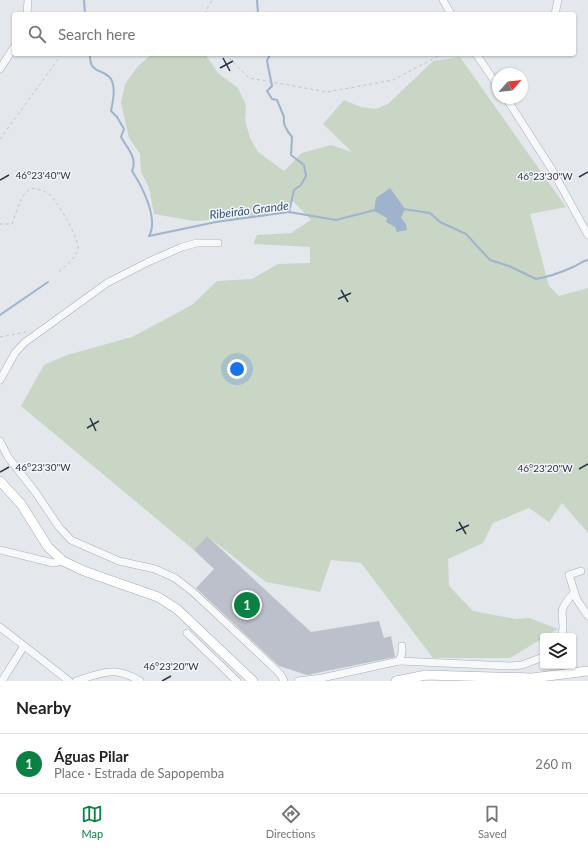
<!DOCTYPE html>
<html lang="en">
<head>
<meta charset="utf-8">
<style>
  body { margin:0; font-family:Lato,sans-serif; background:#f6f6f6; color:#222 }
  .controls { position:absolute; right:12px; bottom:12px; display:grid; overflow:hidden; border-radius:4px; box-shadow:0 1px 3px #0004 }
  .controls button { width:36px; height:36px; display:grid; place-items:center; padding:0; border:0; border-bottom:1px solid #e0e0e0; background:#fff; color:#222; font:20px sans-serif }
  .compass { position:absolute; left:492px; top:68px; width:36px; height:36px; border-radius:50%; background:#fff; box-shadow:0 1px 3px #0004; rotate:63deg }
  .you { position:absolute; left:237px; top:369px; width:14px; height:14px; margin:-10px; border:3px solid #fff; border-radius:50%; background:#1a73e8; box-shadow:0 0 0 6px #1a73e833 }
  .badge { display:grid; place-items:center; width:26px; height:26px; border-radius:50%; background:#0b8043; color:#fff; font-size:13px; font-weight:700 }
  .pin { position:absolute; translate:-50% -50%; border:2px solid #fff; box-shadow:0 1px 4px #0006 }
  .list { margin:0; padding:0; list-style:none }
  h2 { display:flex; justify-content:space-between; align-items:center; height:52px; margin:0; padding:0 16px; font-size:17px }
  h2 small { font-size:13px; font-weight:400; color:#767676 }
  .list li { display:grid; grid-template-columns:26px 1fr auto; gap:12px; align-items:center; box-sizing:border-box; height:60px; padding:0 16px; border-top:1px solid #e0e0e0 }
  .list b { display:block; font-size:15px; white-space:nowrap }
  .list p { margin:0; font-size:13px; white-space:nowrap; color:#767676 }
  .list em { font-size:13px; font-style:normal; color:#767676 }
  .icon { flex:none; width:22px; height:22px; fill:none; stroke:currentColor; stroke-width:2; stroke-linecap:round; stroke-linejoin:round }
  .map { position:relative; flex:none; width:588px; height:681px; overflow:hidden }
  .search { position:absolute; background:#fff; box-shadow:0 1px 3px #0004; left:12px; right:12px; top:12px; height:44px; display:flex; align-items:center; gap:10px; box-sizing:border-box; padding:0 14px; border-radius:4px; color:#767676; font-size:15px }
  .sheet { height:112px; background:#fff }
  nav { display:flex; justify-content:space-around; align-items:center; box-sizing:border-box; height:56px; border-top:1px solid #e0e0e0; background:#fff; font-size:11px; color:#767676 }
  nav a { display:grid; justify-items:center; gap:2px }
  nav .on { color:#0b8043 }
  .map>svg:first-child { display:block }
</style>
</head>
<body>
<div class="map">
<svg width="588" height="681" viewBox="0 0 588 681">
  <rect width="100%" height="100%" fill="#e4e7ec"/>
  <polygon fill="#c9d6c5" points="152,54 205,54 218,73 238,88 246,105 245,120 250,138 258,152 284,171 302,153 331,145 352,152 323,124 344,100 361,107 376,109 388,104 433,61 460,57 566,207 530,214 549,286 559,296 588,288 588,533 562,503 549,522 529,508 493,523 483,543 448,559 449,586 473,611 516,619 529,618 558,629 546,636 543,636 543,638 510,658 433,658 361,563 331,560 320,592 266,582 207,536 194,550 21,406 44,365 67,355 132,337 192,305 217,281 252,279 278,264 310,263 310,247 253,244 257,235 291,233 311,220 293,201 264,217 194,221 154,214 149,188 141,172 140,154 129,138 121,103 125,84 138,66"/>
  <polygon fill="#9fb4cc" points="390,188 405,209 401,218 406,224 407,230 397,232 395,227 386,222 387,218 374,211 376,198"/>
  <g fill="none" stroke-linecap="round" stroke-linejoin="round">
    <g stroke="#9fb4cc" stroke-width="2">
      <polyline points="84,0 85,14"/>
      <polyline points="257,0 258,14"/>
      <path d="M 90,54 C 89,75 104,68 111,79 C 116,88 113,101 111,111 L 117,117 L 124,129 L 121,137 C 127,148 138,158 132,171 C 142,186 159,219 149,236"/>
      <path d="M 270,54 L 267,61 L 272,86 L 267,91 L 272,99 L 277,100 L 284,117 C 282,124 287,131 292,137 L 291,155 L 304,165 L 306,176 L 301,185 L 294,190 L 289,212"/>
      <path d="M 403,209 L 430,213 L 440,222 L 466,234 L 490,260 L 509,266 L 536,279 C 548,277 562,272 573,267 C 579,265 581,261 588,260"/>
      <polyline points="149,236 216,222 289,212 336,220 375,210"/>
      <polyline points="0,315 48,282"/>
    </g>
  </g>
  <polygon fill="#bbc0ca" points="207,536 311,632 379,621 384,638 391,636 395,657 307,675 279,666 196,588 214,569 194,550"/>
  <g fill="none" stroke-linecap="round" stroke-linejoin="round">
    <g stroke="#a9aeb7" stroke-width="8">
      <g id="minor">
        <polyline points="443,0 451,14"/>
        <polyline points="27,14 28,0"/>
        <polyline points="555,14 558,0"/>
        <polyline points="476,54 498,86"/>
        <polyline points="0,69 14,47"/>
        <polyline points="506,98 551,168 588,235"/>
        <polyline points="0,380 15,353 24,343 107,283 148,262 182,247 197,243 218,243"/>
        <polyline points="0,441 8,457 36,493 59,527 71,540 119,561 155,569 175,578 193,592 271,665 281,675 284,681"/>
        <polyline points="0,550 53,563 63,561"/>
        <polyline points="581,571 569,575 577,600 588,616"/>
        <polyline points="0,627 69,681"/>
        <polyline points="187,633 237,681"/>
        <path d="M 562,636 C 567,614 553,615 574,593"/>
        <polyline points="399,661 510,666 522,665 543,657"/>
        <polyline points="2,681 24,646"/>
        <path d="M 76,681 C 103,672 115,666 140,681"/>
        <polyline points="298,681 322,678 399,661 402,653 402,646"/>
      </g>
    </g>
    <g stroke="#a3abb8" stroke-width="10">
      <g id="major">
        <polyline points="0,481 21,504 48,547 63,561 84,571 158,597 177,609 253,681"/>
        <polyline points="396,681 426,675 532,678 588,671"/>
      </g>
    </g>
    <g stroke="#c2c5cb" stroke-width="1" stroke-dasharray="3 3" stroke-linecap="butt">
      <polyline points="204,14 212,0"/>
      <polyline points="225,54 249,78 327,92 393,80 442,54"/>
      <polyline points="0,139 62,54"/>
      <path d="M 0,224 L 12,224 C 16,215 20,194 30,189 C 37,187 45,191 50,195 C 58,202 78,237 78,247 C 77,259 65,266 57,273"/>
      <polyline points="0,337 26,332"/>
    </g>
    <use href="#minor" stroke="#f7f8fa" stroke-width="7"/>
    <use href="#major" stroke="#fff" stroke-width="9"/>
  </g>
  <path fill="none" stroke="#2b3445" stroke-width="1.5" d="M 223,58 L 230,71M 220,68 L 233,61M 579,177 L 588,172M 0,180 L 9,175M 341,290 L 348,302M 338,299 L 351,293M 90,418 L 96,431M 87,428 L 99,421M 579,469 L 588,464M 0,472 L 9,467M 459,522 L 466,534M 456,531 L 469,525M 162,681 L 171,676"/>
  <g text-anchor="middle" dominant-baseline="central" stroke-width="3" stroke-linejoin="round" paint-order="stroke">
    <g font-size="12" font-style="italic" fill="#34527a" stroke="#f4f6f9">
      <text transform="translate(249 210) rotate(-7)">Ribeirão Grande</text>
    </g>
  </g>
  <g font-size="10" text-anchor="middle" fill="#2b3445" stroke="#f4f6f9" stroke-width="3" stroke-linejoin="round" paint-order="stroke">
    <text x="43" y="179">46°23'40"W</text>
    <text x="545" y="180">46°23'30"W</text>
    <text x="43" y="471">46°23'30"W</text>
    <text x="545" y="472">46°23'20"W</text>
    <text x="171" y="670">46°23'20"W</text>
  </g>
</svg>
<div class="controls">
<button><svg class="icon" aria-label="layers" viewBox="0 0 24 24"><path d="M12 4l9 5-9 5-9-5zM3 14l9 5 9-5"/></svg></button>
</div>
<svg class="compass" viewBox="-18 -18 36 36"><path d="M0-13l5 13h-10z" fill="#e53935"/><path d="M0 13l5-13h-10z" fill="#767676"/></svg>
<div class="you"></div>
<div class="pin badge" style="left:247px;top:605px">1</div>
<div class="search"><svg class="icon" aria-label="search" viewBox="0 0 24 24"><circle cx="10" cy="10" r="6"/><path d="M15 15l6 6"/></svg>Search here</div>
</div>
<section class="sheet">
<h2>Nearby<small></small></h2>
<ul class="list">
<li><span class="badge">1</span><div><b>Águas Pilar</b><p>Place · Estrada de Sapopemba</p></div><em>260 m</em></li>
</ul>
</section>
<nav>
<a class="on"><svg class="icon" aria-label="map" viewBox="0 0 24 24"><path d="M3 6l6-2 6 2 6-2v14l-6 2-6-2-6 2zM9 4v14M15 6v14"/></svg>Map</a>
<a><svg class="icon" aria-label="directions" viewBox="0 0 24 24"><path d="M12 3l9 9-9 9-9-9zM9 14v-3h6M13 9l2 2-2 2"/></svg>Directions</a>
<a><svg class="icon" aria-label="saved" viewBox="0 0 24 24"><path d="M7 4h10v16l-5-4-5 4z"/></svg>Saved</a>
</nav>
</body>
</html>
